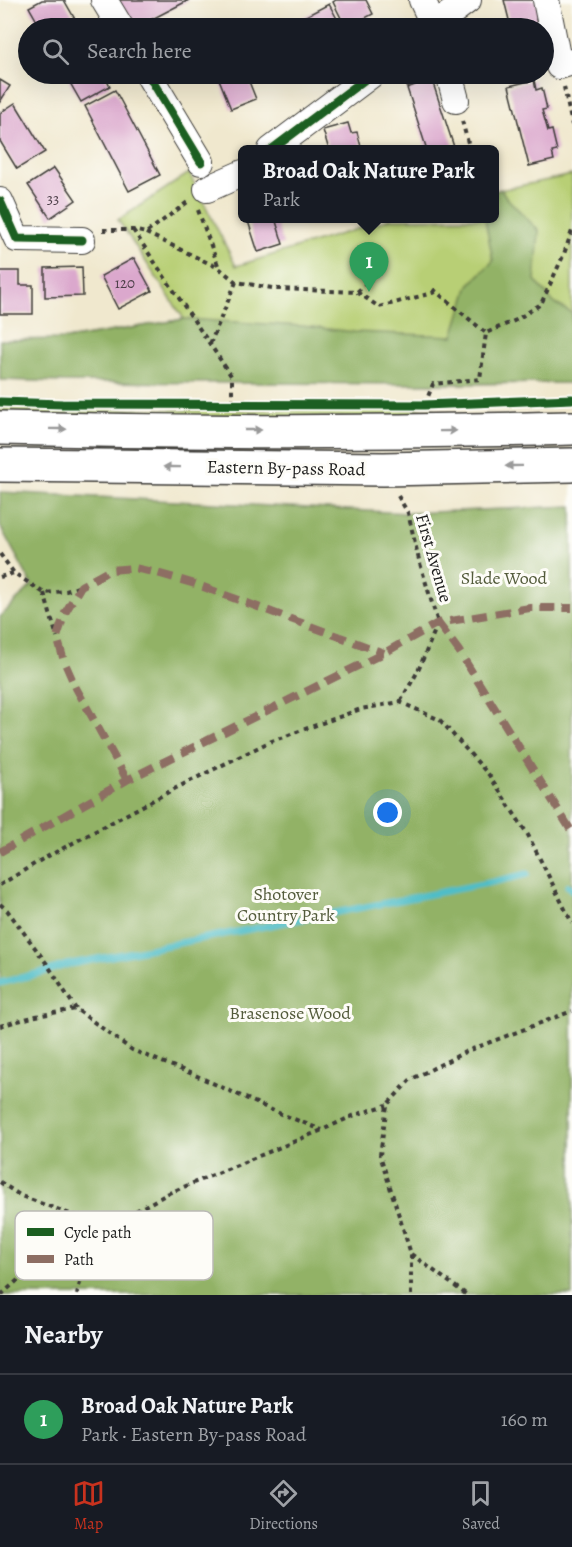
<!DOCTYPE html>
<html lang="en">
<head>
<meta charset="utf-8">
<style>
  body { margin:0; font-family:Alegreya,serif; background:#242831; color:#f1f3f6 }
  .you { position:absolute; left:388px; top:813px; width:21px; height:21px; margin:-15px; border:4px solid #fff; border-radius:50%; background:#1a73e8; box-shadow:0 0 0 9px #1a73e833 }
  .badge { display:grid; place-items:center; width:39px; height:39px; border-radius:50%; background:#c8321e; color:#fff; font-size:20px; font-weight:700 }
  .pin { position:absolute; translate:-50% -50px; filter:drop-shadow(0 2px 3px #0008) }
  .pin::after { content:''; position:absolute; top:32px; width:21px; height:18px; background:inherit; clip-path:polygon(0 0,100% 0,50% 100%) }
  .popup { position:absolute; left:238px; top:145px; width:261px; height:78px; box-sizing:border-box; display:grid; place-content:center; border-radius:9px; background:#171b24; filter:drop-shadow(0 2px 4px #0005); font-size:20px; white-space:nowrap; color:#9ea1a6 }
  .popup b { font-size:22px; color:#f1f3f6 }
  .popup::after { content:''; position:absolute; left:50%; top:100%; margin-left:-12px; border:12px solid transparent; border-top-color:#171b24 }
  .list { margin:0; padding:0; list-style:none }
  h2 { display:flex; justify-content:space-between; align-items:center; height:78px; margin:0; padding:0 24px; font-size:26px }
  h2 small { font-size:20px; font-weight:400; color:#9ea1a6 }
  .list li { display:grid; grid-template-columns:39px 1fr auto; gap:18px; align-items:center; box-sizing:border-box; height:90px; padding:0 24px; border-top:2px solid #363941 }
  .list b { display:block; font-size:22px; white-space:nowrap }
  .list p { margin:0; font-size:20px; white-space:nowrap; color:#9ea1a6 }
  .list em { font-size:20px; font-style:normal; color:#9ea1a6 }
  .icon { flex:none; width:33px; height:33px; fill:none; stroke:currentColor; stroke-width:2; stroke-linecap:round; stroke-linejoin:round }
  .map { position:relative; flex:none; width:572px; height:1295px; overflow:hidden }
  .search { position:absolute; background:#171b24; box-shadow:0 6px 24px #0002; left:18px; right:18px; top:18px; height:66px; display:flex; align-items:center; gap:15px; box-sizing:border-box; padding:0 21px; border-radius:33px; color:#9ea1a6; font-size:22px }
  .sheet { height:168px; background:#171b24 }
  nav { display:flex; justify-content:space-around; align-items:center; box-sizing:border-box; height:84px; border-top:2px solid #363941; background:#171b24; font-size:16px; color:#9ea1a6 }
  nav a { display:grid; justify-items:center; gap:3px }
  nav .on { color:#c8321e }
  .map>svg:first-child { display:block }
</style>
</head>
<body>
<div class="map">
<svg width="572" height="1295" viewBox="0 0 572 1295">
  <rect width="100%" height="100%" fill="#fdfcf7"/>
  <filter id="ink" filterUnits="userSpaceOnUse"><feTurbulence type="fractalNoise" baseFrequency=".0167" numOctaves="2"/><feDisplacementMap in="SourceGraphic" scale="12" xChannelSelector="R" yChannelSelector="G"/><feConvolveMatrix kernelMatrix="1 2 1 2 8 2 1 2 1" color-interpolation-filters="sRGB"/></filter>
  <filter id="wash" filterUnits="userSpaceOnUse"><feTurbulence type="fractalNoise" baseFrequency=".008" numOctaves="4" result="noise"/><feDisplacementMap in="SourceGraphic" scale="24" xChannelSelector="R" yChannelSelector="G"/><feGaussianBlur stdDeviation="1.35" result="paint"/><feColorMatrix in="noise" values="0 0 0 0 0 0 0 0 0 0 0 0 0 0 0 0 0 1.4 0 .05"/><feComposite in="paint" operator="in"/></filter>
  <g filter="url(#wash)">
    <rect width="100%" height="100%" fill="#f0e8ce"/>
    <g fill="#b8cf74" stroke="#6a7648" stroke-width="1.5">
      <polygon points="189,173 236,266 390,219 495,218 495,191 572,175 572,383 433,384 67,339 184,319 118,220"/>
      <polygon points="0,407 199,410 434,409 435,418 0,415"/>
    </g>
    <g fill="#92b266" stroke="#576741" stroke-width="1.5">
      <polygon points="501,189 506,197 539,231 535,280 554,303 572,313 572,383 433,384 63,382 0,380 0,340 67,339 184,319 302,326 354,332 453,336 469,285 493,261 485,219 495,218 495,191"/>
      <polygon points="0,492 408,513 572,506 572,1295 0,1295 0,617 32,585 0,526"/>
    </g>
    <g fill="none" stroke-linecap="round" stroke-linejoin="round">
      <g stroke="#4fbdc7" stroke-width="7">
        <polyline points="568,886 572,890"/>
        <polyline points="0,983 44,972 66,965 493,882 527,874"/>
      </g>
    </g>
    <g id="blocks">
      <g fill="#dba8cd">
        <polygon points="42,0 64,0 80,28 41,28 29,7"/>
        <polygon points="115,0 189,0 135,28 131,28"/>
        <polygon points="336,0 366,0 373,14 346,28 333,2"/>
        <polygon points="504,0 537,0 541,18 536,19 538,28 511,28"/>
        <polygon points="329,4 342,28 308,28 302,18"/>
        <polygon points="300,20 304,28 282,28"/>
        <polygon points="65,74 104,74 110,86 81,102"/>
        <polygon points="217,74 246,74 256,99 231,109"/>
        <polygon points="430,74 455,150 427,150 407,88 415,85 414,78"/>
        <polygon points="0,80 10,86 0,102"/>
        <polygon points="534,80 536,90 542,88 547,109 542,110 548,131 552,130 557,151 552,152 554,160 529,166 509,86"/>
        <polygon points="115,90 160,175 129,191 85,106"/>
        <polygon points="15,103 45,152 17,169 0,141 0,113"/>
        <polygon points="348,123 351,133 357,132 362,150 329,150 323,130"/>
        <polygon points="54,168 76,200 50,218 28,185"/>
        <polygon points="247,218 275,218 283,244 258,252"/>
        <polygon points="134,258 152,291 118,309 101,276"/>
        <polygon points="82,267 83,296 45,297 45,268"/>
        <polygon points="0,271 20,271 20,285 33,285 33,314 0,314"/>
      </g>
    </g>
  </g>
  <g filter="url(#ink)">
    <use href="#blocks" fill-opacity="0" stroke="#3c3b37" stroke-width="1.5"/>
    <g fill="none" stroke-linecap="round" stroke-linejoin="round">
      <g stroke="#3c3b37" stroke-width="28">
        <g id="minor">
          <polyline points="104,0 121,28"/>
          <polyline points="422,0 435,28"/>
          <polyline points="546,0 559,66 572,62"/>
          <polyline points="431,28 468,0"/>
          <polyline points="148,74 201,162"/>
          <polyline points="449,74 456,100"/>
          <polyline points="271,150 372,74"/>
          <polyline points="207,189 243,173"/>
          <polyline points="0,201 17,239 82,240"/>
        </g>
      </g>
      <g stroke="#3c3b37" stroke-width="36">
        <g id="highway">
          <path d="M 0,428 C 191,433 382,433 572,428"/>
          <polyline points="0,465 384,469 572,465"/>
        </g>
      </g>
      <g stroke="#3c3b37" stroke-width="4" stroke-dasharray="4.5 4.5" stroke-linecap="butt">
        <polyline points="564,87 572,125"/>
        <polyline points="462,121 470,150"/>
        <polyline points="198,210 219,268"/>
        <polyline points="103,230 133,230 146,233 189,201"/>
        <polyline points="133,230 232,377 232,405"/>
        <polyline points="146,233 219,268 236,282 278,289 357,292 371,279"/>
        <polyline points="433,289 486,333"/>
        <polyline points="357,292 379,307 436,292"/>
        <polyline points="210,344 236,282"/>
        <polyline points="425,404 433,384 480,379 486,333 516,320 541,304 564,254 572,231"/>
        <polyline points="398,496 408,513 419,560 438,623 418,671 400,702"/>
        <polyline points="0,554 14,573"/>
        <polyline points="0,577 14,573 44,593 66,591 81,586"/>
        <polyline points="44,593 57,637"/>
        <polyline points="0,885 41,860 176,788 269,742 361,709 400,702 440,720 489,775 528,835 572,923"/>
        <polyline points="0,904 7,910 47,964 76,1009"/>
        <polyline points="0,1026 36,1016 76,1009 132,1050 195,1075 276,1112 322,1130"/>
        <polyline points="0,1182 21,1196 106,1227"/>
        <polyline points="411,1254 467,1295"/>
        <polyline points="1,1295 69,1235 82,1219"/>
        <polyline points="77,1295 79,1286 92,1252 106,1227 169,1193 322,1130 355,1115 387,1105"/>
        <polyline points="411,1295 411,1254 380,1155 387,1105 410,1080 467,1051 572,1011"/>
      </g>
      <use href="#minor" stroke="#fff" stroke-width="26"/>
      <use href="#highway" stroke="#fff" stroke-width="33"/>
      <g stroke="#8d6e63" stroke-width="8" stroke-dasharray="15 8" stroke-linecap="butt">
        <polyline points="438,623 459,651 572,832"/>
        <polyline points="127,780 76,688 64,661 57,637 65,613 81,586 110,570 134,568 157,573 195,584 384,653"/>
        <polyline points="0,852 127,780 384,653 438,623 530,608 572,608"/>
      </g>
      <g stroke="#fdfcf7" stroke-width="13">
        <g id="cycleway">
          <polyline points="148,74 201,162"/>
          <polyline points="271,150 372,74"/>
          <polyline points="0,201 17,239 82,240"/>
          <polyline points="0,402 62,404 424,405 572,399"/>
        </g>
      </g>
      <use href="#cycleway" stroke="#1b5e20" stroke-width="9"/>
    </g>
    <defs><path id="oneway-solid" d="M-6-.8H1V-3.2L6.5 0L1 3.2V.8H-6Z" transform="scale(1.5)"/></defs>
    <g fill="#999">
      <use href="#oneway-solid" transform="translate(58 429) rotate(1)"/>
      <use href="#oneway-solid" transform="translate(253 430)"/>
      <use href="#oneway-solid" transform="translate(448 431) rotate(-1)"/>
      <use href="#oneway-solid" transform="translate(514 466) rotate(179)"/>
      <use href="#oneway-solid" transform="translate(172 467) rotate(-179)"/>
    </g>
  </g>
  <g text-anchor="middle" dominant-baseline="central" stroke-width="6" stroke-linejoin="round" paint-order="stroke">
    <g font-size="15" fill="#4c3f48">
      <text x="53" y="199">33</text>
      <text x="125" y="283">120</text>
    </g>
    <g font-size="18" fill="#1c1c1c" stroke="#fdfcf7">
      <text transform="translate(286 468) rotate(1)">Eastern By-pass Road</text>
      <text transform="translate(434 558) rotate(74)">First Avenue</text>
    </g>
    <g font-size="18" fill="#535b3b" stroke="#fdfcf7">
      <text x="504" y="578">Slade Wood</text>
      <text x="286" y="894">Shotover<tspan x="286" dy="21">Country Park</tspan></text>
      <text x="290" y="1013">Brasenose Wood</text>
    </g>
  </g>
  <rect x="15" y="1211" width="198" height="69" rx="9" fill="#fdfcf7" stroke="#bab9b5" stroke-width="1.5"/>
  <rect x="27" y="1228" width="27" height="8" fill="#1b5e20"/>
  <rect x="27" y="1255" width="27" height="8" fill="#8d6e63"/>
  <g font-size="16" fill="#1c1c1c">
    <text x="64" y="1238">Cycle path</text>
    <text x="64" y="1265">Path</text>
  </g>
</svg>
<div class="you"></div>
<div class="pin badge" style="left:369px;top:292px;background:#2e9e5b">1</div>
<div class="popup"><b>Broad Oak Nature Park</b>Park</div>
<div class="search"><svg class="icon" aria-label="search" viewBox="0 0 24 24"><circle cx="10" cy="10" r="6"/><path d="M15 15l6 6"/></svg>Search here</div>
</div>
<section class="sheet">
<h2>Nearby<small></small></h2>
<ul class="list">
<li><span class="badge" style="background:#2e9e5b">1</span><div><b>Broad Oak Nature Park</b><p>Park · Eastern By-pass Road</p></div><em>160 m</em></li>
</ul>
</section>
<nav>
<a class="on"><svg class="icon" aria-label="map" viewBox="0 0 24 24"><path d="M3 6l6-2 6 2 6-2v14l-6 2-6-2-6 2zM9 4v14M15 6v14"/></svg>Map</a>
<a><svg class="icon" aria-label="directions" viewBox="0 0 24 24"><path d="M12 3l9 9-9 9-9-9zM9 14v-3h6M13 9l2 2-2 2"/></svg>Directions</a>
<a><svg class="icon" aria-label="saved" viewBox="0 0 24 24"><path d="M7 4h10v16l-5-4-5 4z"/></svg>Saved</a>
</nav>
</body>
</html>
